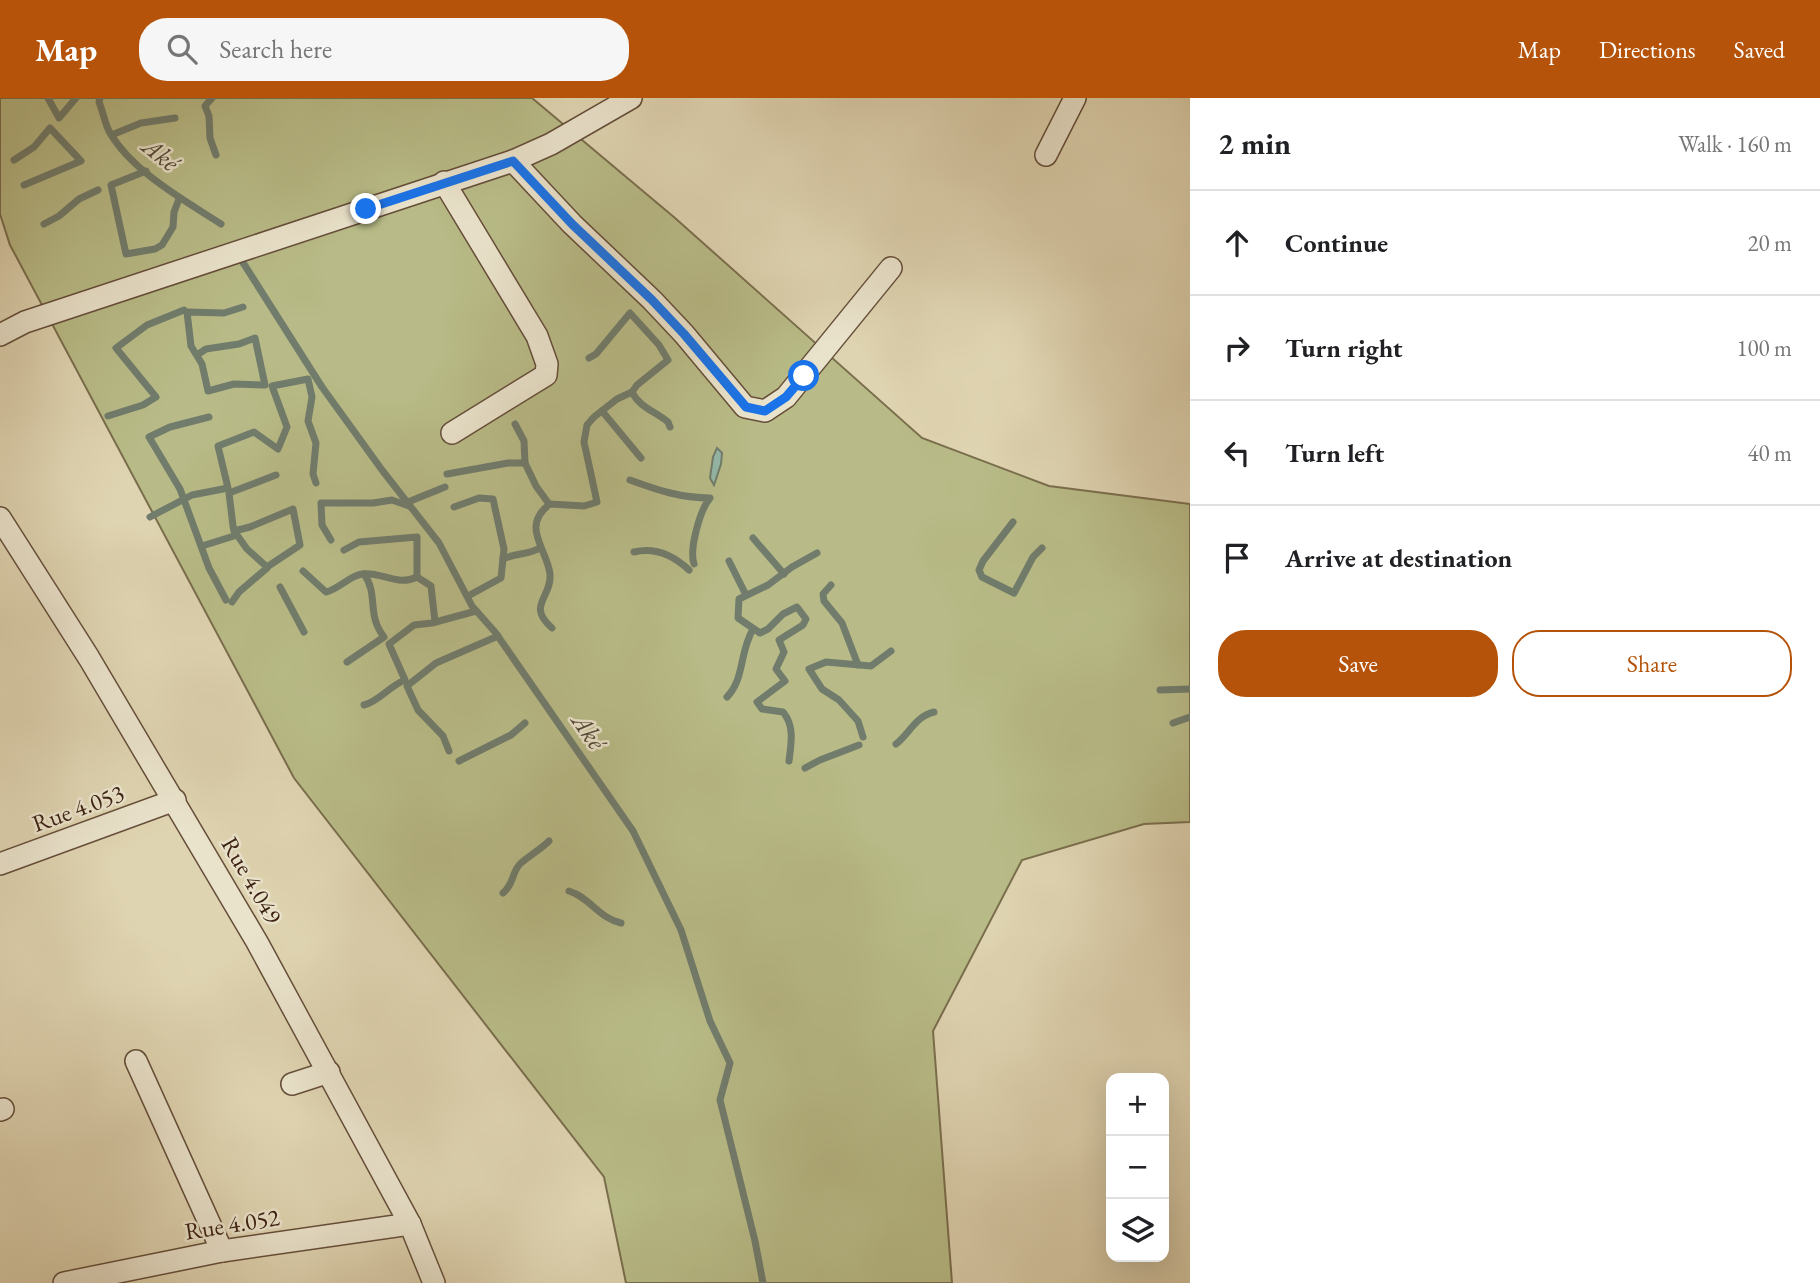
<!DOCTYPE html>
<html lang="en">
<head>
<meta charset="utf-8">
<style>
  body { margin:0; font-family:"EB Garamond",serif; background:#f6f6f6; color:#202124 }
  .controls { position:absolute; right:21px; bottom:21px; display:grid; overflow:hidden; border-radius:14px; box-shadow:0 7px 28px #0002 }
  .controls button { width:63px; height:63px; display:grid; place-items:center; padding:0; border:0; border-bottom:2px solid #e0e0e0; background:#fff; color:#202124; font:35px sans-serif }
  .stop { position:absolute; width:21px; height:21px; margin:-16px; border:5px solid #1a73e8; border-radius:50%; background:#fff }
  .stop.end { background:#1a73e8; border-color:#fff; box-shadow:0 2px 7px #0008 }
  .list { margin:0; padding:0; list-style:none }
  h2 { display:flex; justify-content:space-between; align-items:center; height:91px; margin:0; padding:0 28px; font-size:30px }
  h2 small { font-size:23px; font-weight:400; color:#757577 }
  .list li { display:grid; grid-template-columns:46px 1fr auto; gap:21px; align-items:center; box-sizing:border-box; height:105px; padding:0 28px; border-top:2px solid #e0e0e0 }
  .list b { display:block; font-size:26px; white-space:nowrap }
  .list em { font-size:23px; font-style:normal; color:#757577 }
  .actions { display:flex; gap:14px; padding:21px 28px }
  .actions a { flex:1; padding:16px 0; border:2px solid #b45309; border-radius:28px; text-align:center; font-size:24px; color:#b45309 }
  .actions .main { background:#b45309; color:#fff }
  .icon { flex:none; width:38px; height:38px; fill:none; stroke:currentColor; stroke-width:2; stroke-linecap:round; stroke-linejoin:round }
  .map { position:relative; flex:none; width:1190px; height:1185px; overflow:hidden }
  header { display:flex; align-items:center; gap:42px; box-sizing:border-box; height:98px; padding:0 35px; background:#b45309; color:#fff }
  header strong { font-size:33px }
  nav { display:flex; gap:38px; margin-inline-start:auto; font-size:24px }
  .search { width:490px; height:63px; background:#f6f6f6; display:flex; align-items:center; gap:18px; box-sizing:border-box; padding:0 24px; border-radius:28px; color:#757577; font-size:26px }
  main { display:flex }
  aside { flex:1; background:#fff }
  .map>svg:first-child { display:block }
</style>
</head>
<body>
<header>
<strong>Map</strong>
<div class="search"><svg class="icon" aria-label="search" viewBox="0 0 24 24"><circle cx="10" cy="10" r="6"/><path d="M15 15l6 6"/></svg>Search here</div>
<nav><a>Map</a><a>Directions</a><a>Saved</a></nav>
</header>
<main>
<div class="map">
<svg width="1190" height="1185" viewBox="0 0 1190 1185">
  <rect width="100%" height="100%" fill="#dfd4b1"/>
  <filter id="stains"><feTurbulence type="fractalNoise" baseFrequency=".00286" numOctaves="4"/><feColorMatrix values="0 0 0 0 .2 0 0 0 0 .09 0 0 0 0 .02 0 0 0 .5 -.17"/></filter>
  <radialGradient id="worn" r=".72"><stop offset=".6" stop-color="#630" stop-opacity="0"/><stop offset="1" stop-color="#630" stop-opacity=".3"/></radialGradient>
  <polygon fill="#b8bb87" stroke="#7a6e4d" stroke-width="2" points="0,0 532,0 675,120 922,340 1049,388 1190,406 1190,724 1144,726 1022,762 933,933 952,1185 626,1185 604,1079 294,680 10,147 0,116"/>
  <polygon fill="#94b8a8" stroke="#717c6c" stroke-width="2" points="717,350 722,355 721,366 714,387 710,380 713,359"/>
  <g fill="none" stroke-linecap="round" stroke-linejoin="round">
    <g stroke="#717c6c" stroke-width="7">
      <polyline points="48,0 59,20 76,0"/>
      <path d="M 100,0 L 99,4 C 103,14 105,26 110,35 C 133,74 184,102 221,126"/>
      <polyline points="212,0 205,8 209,18 210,40 216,57"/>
      <polyline points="114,36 141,25 175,20"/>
      <polyline points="14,62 34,49 50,30 81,63 24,87"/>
      <polyline points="146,73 111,87 126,156 155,151 162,147 173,129 174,114 179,101"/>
      <polyline points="44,126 59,118 79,101 98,92"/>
      <polyline points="242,163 322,289 382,372 439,445 472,508 495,534 633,733 681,832 710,923 730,965 720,1002 755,1143 763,1185"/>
      <polyline points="197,257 206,251 239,246 255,240 265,287 234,286 208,293 202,266 191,248 187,214 224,215 243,209"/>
      <path d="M 632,294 C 640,310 655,313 668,324 L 670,329"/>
      <polyline points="602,313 641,360"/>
      <polyline points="108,318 143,307 156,299 116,250 147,227 184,212"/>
      <polyline points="209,319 170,329 149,339 180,391 209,470 226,502"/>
      <polyline points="515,326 524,343 525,365 536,388 549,406"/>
      <polyline points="447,376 508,365 525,365"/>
      <path d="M 630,382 C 657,392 681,400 710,400 C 700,412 689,451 694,466"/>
      <polyline points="408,404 445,389"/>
      <polyline points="454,409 479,400 493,401 504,451 501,480 468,498"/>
      <polyline points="150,419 192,397 228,390 218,348 254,334 278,351 287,329 272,288 308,281 312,299 308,323 316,345 313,376 316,385"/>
      <polyline points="1013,424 983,463 979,472 982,479 1014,495 1033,459 1042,450"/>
      <polyline points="753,440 784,476"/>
      <polyline points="331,442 322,427 321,405 373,405 392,402 409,408"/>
      <polyline points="202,448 237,437 247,451 267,469 300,447 293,411 250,429 234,433 233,428 229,395 276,377"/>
      <polyline points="344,452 359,444 417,439 417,479"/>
      <path d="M 634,454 C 655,449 673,457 689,472"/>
      <path d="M 503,461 C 517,454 526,458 540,450"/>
      <polyline points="729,463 746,497"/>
      <path d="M 303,473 L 326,494 C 339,491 349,478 362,476 C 381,473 397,489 417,479 L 431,488 L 435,524"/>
      <polyline points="831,487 823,496 824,503 842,525 858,567"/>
      <polyline points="280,489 304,534"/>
      <polyline points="232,504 239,494 267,470"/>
      <path d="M 552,530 C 526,507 552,500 550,476 C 547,451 520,428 550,406 L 584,408 L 597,404 L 584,344 L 587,327 L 594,319 L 617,301 L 632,294 L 637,287 L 668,262 L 659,247 L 630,215 L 596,256 L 589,260"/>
      <path d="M 347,564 L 384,539 C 366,516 379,497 364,476"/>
      <polyline points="1160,592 1190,591"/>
      <path d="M 727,599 C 745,580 739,555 753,531"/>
      <path d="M 364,607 C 380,603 389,588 405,582 L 389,546 L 414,527 L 432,525 L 476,513"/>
      <polyline points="1173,625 1190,619"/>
      <polyline points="863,639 858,623 839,602 822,591 809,571 826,564 871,568 891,553"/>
      <path d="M 896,646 C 909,636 916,618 934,614"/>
      <polyline points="449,653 443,638 418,612 407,588 436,565 498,538"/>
      <polyline points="459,663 511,637 525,625"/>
      <path d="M 789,663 C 791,646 795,628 783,614 L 762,611 L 757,604 L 785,583 L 776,571 L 784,554 L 779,542 L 803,527 L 806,521 L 797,509 L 783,516 L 768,531 L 760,535 L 738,520 L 739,501 L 768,487 L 792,469 L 817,455"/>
      <polyline points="805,670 820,662 859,647"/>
      <path d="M 569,793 C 589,799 600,821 621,825"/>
      <path d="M 503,795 C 515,785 511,774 521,765 C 530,757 540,752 549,743"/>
    </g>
    <g stroke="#654e3a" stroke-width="24">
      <g id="street">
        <polyline points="1046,57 1075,0"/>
        <polyline points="513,63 572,126 652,202 684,236 745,309 765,313 786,299 891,170"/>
        <polyline points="444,84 537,238 547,266 546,277 452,335"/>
        <polyline points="0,237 25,224 513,63 551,46 631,0"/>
        <polyline points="0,420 89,560 257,844 410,1126 434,1185"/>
        <polyline points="0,766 175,702"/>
        <polyline points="136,963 222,1153"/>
        <polyline points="292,986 329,974"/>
        <polyline points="0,1012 3,1011"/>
        <polyline points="64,1185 222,1153 410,1126"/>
      </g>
    </g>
    <use href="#street" stroke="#eae3cc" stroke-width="21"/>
  </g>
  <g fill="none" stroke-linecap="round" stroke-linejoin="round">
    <polyline stroke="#1a73e8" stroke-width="9" points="366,111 513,63 572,126 652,202 684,236 746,309 765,313 786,299 804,278"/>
  </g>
  <g text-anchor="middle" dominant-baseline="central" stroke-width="5" stroke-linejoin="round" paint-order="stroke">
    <g font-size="24" fill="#3c2213" stroke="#eae3cc">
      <text transform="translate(78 710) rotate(-20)">Rue 4.053</text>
      <text transform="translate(252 782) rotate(60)">Rue 4.049</text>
      <text transform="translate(232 1126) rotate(-9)">Rue 4.052</text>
    </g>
    <g font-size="26" font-style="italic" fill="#524838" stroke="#eae3cc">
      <text transform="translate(161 56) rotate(38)">Aké</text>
      <text transform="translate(589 633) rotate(55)">Aké</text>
    </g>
  </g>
  <rect width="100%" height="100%" filter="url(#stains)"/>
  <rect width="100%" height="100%" fill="url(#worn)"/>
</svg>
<div class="controls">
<button>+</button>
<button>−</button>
<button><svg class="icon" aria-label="layers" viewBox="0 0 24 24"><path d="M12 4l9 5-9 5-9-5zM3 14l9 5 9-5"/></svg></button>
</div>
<div class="stop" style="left:804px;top:278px"></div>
<div class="stop end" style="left:366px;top:111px"></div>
</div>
<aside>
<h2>2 min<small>Walk · 160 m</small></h2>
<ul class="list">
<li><svg class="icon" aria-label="ahead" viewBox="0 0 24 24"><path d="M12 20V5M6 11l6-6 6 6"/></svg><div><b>Continue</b></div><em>20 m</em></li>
<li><svg class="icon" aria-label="right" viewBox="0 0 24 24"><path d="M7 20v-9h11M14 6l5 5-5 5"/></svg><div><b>Turn right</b></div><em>100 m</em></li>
<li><svg class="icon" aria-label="left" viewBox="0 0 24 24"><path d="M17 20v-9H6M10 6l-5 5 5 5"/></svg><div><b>Turn left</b></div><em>40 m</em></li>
<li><svg class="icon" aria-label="arrive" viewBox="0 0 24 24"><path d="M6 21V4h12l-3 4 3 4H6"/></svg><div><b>Arrive at destination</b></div></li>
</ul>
<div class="actions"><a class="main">Save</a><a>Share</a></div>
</aside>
</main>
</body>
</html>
